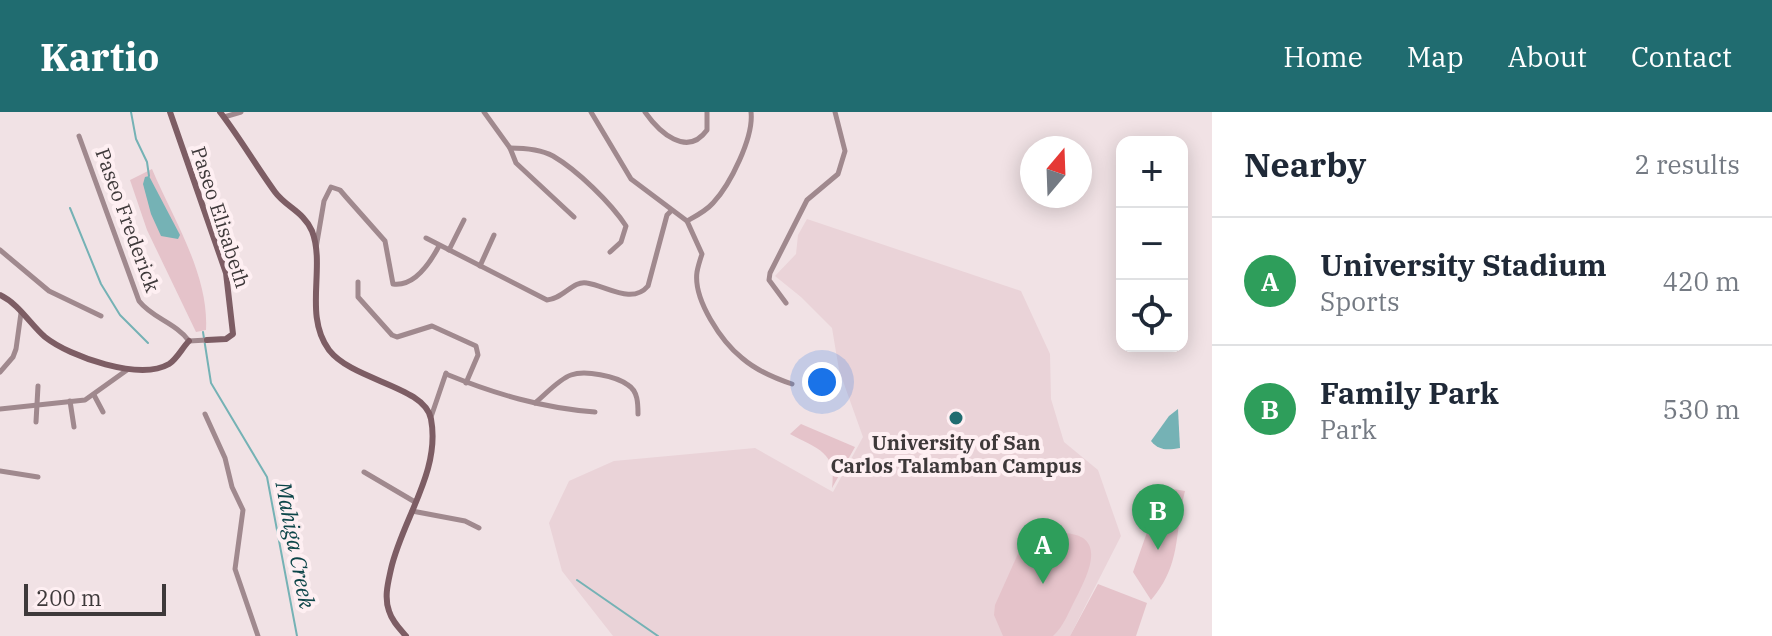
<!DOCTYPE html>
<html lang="en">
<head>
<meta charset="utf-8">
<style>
  body { margin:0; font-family:"IBM Plex Serif",serif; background:#f2f2f3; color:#1f2937 }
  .controls { position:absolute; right:24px; top:24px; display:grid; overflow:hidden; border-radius:16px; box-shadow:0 4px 20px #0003 }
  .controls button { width:72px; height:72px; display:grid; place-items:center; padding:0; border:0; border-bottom:2px solid #e0e1e3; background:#fff; color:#1f2937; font:40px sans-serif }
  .compass { position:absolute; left:1020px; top:24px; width:72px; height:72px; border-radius:50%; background:#fff; box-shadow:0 4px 20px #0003; rotate:19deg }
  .scale { position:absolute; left:24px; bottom:20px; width:142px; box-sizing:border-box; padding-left:8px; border:4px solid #3e393a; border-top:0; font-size:22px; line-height:28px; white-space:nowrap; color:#3e393a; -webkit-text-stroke:6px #feeff2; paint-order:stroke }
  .you { position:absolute; left:822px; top:270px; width:28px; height:28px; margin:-20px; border:6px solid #fff; border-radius:50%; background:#1a73e8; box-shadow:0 0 0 12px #1a73e833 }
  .badge { display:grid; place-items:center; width:52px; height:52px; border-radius:50%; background:#206c70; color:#fff; font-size:26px; font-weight:700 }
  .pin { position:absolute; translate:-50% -66px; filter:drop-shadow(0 2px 4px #0008) }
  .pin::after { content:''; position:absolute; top:42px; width:28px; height:24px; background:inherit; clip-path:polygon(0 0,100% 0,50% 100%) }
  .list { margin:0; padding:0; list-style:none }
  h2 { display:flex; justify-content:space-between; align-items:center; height:104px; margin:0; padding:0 32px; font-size:34px }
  h2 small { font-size:26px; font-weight:400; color:#747a83 }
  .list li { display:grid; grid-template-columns:52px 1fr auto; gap:24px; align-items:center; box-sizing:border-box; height:128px; padding:0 32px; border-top:2px solid #e0e1e3 }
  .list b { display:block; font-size:30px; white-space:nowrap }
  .list p { margin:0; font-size:26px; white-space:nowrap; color:#747a83 }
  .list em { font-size:26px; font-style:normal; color:#747a83 }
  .icon { flex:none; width:44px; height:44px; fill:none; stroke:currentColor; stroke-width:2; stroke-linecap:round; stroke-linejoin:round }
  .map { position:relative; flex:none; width:1212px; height:524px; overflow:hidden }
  header { display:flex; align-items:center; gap:48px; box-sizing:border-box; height:112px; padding:0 40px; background:#206c70; color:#fff }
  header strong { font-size:38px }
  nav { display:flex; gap:44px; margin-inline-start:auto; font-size:28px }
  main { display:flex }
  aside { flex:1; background:#fff }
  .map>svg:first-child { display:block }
</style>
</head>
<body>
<header>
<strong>Kartio</strong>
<nav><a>Home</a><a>Map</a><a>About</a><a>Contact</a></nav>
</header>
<main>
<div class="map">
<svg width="1212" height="524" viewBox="0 0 1212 524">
  <rect width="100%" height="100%" fill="#f1e2e5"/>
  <polygon fill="#ead3d8" points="807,107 1021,179 1050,242 1051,287 1064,330 1098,358 1121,424 1070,524 613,524 562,459 549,411 569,369 614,349 755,336 833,380 863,325 839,258 832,216 801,185 775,164 796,142 798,123"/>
  <g fill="#e5c3ca">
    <path d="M 152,57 C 173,107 209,162 206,218 L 196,220 L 147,118 L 130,68 Z"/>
    <path d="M 801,312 L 855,335 L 832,376 C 837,340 818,337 790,322 Z"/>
    <path d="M 1156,374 L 1185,379 C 1174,422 1182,452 1151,488 L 1133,460 L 1151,409 Z"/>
    <path d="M 1062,421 C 1109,422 1088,462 1076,486 C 1069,499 1064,514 1053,524 L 1003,524 L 994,503 L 995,493 L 1026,424 L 1043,433 L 1054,424 Z"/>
    <polygon points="1098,472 1147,491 1136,524 1070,524"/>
  </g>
  <g fill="#75b2b5">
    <polygon points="149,64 180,123 178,127 161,124 151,102 143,72 145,65"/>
    <path d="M 1178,297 L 1180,336 C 1168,338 1159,339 1151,329 L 1169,304 Z"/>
  </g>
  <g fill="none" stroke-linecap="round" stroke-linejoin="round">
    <g stroke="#75b2b5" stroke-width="2">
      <polyline points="131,0 136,27 147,50 149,64"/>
      <polyline points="70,96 101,172 120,203 148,231"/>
      <polyline points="203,220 211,271 267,365 297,524"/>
      <polyline points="577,468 658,524"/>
    </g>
    <g stroke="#a0898e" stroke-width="5">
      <polyline points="484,0 510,36 516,51 574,105"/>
      <path d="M 591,0 L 631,67 L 687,109 L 702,142 C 700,148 698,154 697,160 C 693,188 722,230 742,246 C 757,259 774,266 792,272"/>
      <path d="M 645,0 C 659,20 687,46 707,18 L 707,0"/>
      <polyline points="224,5 241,0"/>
      <path d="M 79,24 L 139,189 C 152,206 176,211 189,229 L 207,228"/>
      <path d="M 510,36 C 524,36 540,37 553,44 C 577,58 611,91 626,114 L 621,130 L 610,140"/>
      <path d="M 687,109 C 696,104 706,99 713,91 C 730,73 754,25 751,0"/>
      <path d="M 426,126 L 547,188 C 563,187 573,168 587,171 C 607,174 632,193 648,174 L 667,103 L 671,99"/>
      <path d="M 316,136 L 324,89 L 331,75 L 340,78 L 346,85 L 385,129 L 393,172 C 414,175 430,151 439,134"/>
      <polyline points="0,138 49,179 101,204"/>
      <polyline points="449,138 464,108"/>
      <polyline points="480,154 494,123"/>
      <polyline points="358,170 358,185 392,223 397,225 432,214 476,234 478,243 466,271"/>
      <polyline points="786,191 769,168 770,161 807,88 838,62 845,39 835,0"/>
      <polyline points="0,260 13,245 16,237 21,201"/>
      <path d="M 446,262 C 495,282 542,296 595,300"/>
      <polyline points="94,283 103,300"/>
      <polyline points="70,289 74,315"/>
      <path d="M 535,291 C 546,282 559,267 571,263 C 585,258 616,264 628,273 C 638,279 638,292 638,302"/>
      <polyline points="0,297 85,288 127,258"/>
      <polyline points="205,302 225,346 232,375 243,398 235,457 258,524"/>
      <polyline points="431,305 446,261"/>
      <polyline points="36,310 38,274"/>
      <polyline points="0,359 38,365"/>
      <polyline points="364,360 415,390"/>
      <polyline points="412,399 465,409 479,416"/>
    </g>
    <g stroke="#7d5d64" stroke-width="6">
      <polyline points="170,0 226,161 233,222 226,227 207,228"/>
      <path d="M 220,0 C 240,26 256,54 275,80 C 286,95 304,100 312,119 C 326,155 303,203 329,238 C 353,269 425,274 431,307 C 441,359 402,408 391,457 C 388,471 384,485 389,499 C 392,509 399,516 406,524"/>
      <path d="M 0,183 C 19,192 30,212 45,225 C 70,245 140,269 169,252 C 177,247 182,236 189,229"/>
    </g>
  </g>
  <circle fill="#206c70" stroke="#feeff2" stroke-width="3" cx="956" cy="306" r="8"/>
  <g text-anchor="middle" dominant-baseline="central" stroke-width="8" stroke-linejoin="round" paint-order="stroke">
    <g font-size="20" fill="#3e393a" stroke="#feeff2">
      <text transform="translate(221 105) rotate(72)">Paseo Elisabeth</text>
      <text transform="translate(128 108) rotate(70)">Paseo Frederick</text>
    </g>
    <g font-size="20" font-weight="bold" fill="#3e393a" stroke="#feeff2">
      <text x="956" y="330">University of San<tspan x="956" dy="23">Carlos Talamban Campus</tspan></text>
    </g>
    <g font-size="22" font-style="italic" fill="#0c4548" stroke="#feeff2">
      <text transform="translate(296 433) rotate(79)">Mahiga Creek</text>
    </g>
  </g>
</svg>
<div class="controls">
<button>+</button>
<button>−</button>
<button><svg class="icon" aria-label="locate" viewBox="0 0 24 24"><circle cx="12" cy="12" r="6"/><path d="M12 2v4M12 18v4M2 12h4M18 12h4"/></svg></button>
</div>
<svg class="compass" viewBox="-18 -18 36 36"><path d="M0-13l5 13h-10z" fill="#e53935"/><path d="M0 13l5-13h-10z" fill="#747a83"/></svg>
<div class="scale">200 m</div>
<div class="you"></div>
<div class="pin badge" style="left:1043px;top:472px;background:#2e9e5b">A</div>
<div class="pin badge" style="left:1158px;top:438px;background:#2e9e5b">B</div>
</div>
<aside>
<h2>Nearby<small>2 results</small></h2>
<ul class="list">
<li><span class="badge" style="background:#2e9e5b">A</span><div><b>University Stadium</b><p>Sports</p></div><em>420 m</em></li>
<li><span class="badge" style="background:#2e9e5b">B</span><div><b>Family Park</b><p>Park</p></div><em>530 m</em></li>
</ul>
</aside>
</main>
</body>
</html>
